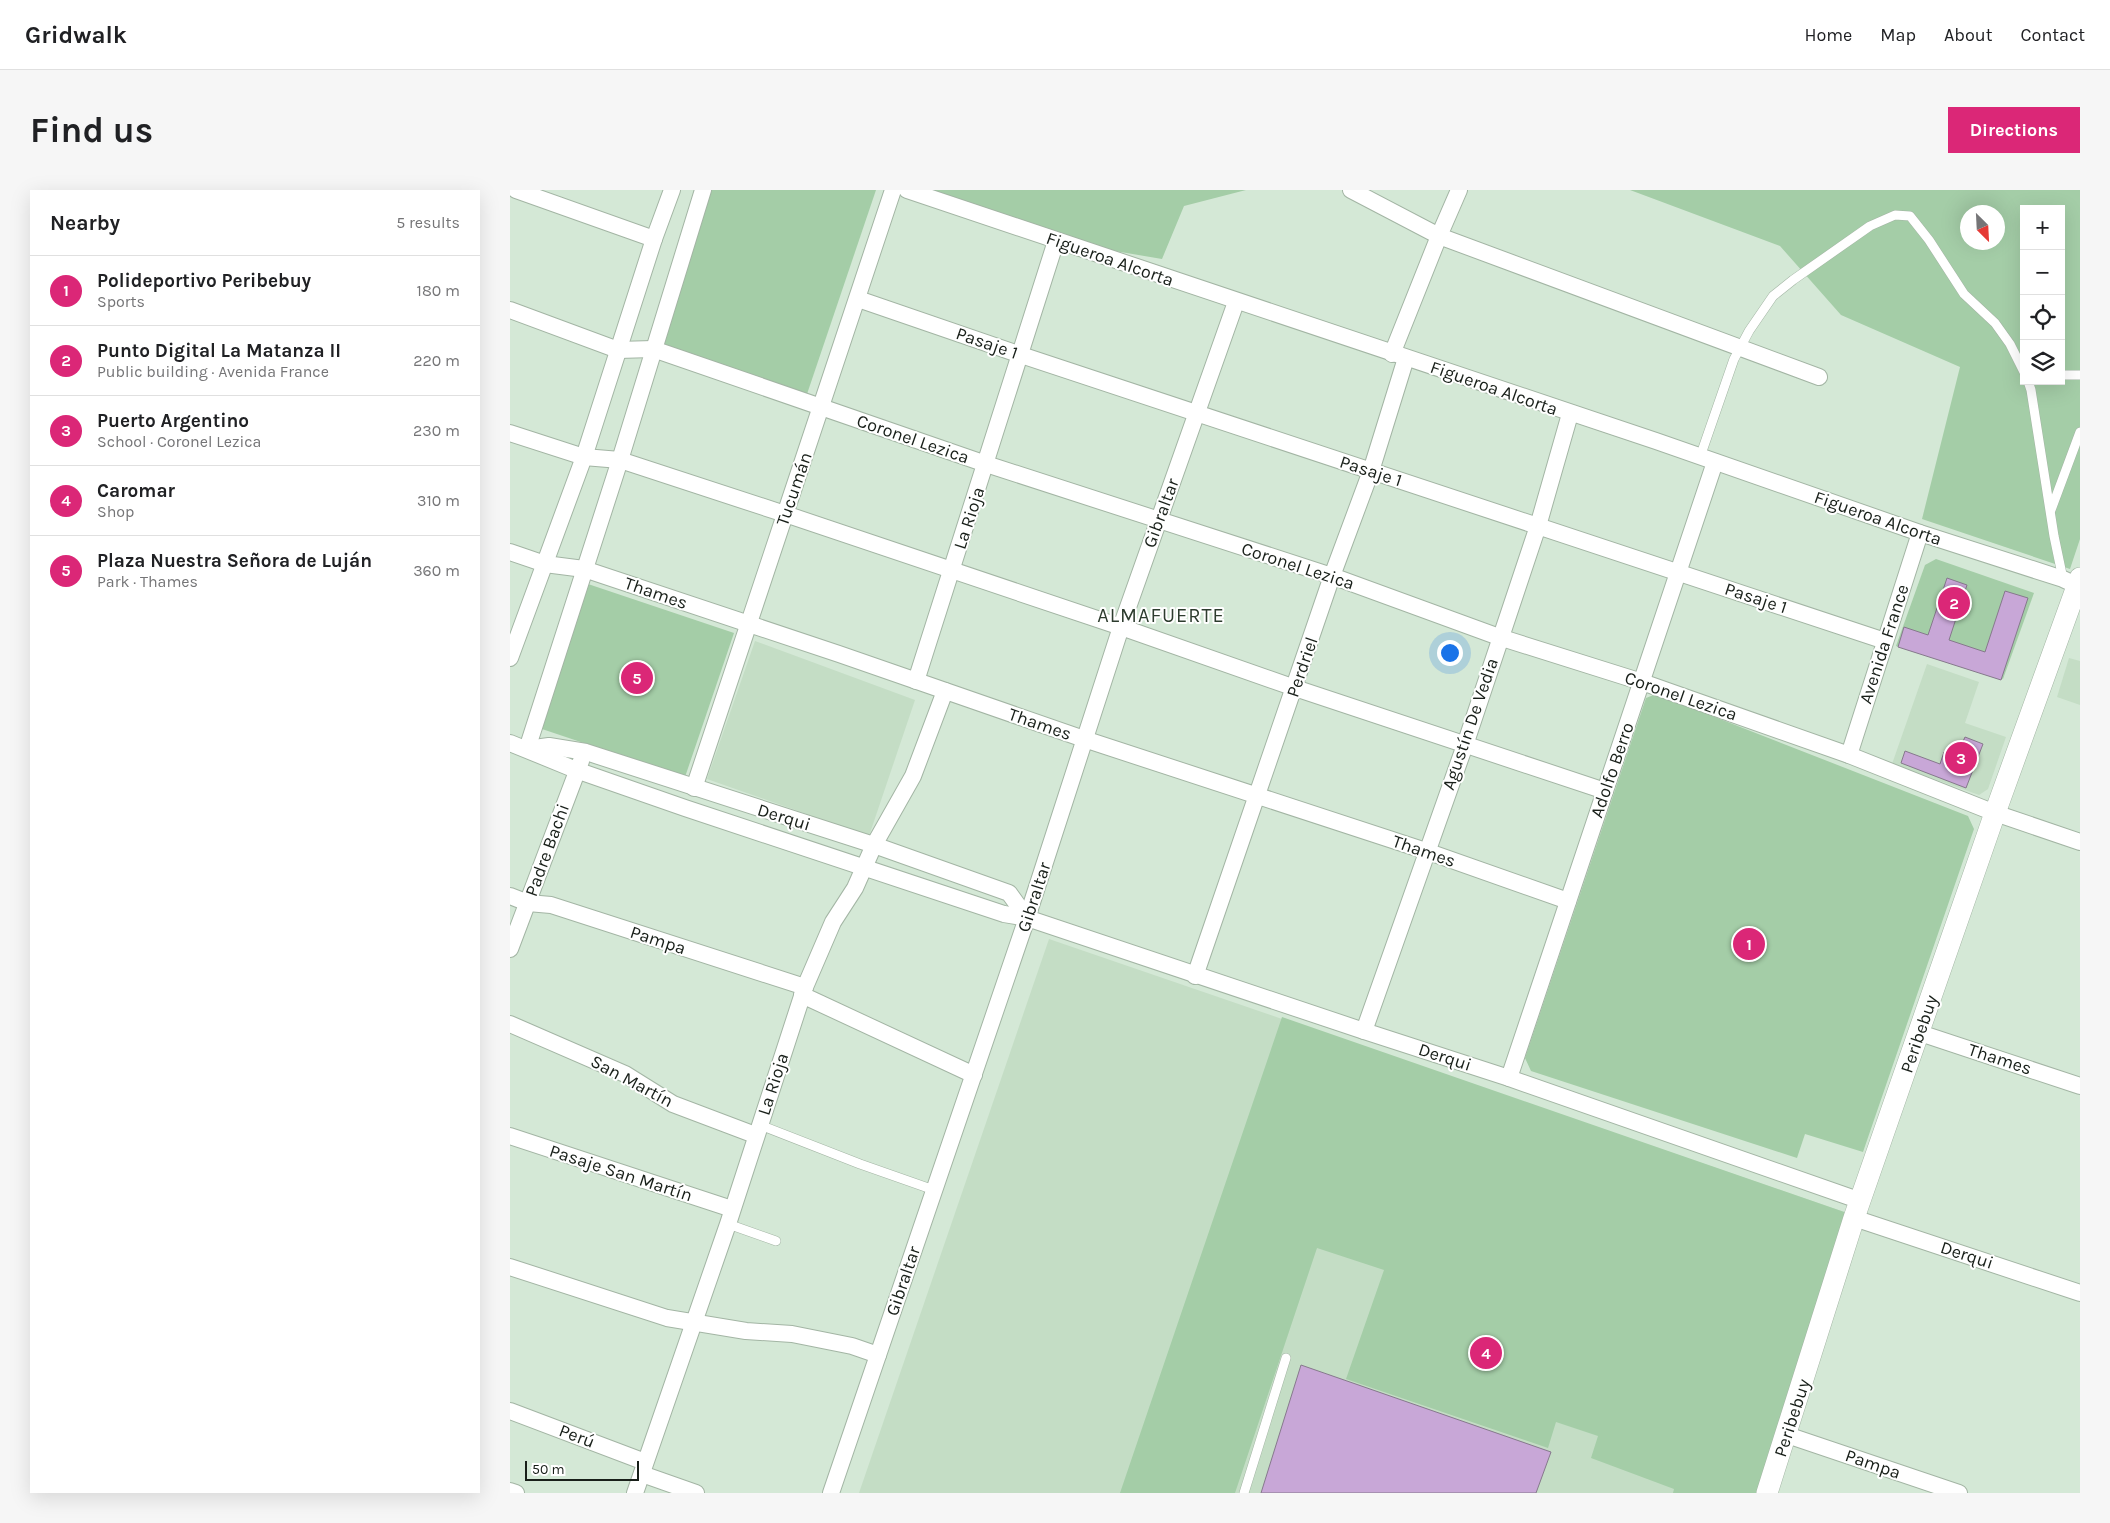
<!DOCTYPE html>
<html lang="en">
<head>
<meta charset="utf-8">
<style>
  body { margin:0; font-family:Karla,sans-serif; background:#f6f6f6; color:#202124 }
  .controls { position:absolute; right:15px; top:15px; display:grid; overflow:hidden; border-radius:0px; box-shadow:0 5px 20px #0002 }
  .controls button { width:45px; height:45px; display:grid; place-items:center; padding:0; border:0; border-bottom:1px solid #e0e0e0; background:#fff; color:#202124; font:25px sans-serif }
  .compass { position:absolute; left:1450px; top:15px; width:45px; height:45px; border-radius:50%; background:#fff; box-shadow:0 5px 20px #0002; rotate:156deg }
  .scale { position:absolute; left:15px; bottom:12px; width:114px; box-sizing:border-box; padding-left:5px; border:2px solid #181f19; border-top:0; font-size:14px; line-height:18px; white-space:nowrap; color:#181f19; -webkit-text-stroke:4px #fff; paint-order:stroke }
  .you { position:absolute; left:939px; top:462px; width:18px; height:18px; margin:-12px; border:4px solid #fff; border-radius:50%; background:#1a73e8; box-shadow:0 0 0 8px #1a73e833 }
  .badge { display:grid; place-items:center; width:32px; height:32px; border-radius:50%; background:#db2777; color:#fff; font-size:16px; font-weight:700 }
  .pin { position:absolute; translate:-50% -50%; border:2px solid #fff; box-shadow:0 1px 5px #0006 }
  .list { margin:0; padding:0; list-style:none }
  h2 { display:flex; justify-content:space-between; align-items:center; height:65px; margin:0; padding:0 20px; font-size:21px }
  h2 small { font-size:16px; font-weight:400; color:#757577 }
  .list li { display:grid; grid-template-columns:32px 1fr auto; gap:15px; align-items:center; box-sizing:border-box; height:70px; padding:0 20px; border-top:1px solid #e0e0e0 }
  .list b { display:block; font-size:19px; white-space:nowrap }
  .list p { margin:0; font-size:16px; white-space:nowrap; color:#757577 }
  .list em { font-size:16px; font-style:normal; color:#757577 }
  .icon { flex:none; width:28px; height:28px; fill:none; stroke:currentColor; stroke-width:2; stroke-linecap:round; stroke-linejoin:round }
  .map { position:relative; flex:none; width:1570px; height:1303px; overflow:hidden; border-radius:0px }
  header { display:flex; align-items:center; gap:30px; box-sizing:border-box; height:70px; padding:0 25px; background:#fff; border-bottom:1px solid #e0e0e0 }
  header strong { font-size:24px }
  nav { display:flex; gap:28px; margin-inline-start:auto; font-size:18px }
  .intro { display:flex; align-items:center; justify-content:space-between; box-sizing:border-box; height:120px; padding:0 30px }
  h1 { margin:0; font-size:35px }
  .button { padding:12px 22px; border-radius:0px; background:#db2777; color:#fff; font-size:18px; font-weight:700 }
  main { display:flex; gap:30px; padding:0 30px }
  aside { flex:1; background:#fff; border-radius:0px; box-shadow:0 5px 20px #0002 }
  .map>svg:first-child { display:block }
</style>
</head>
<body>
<header>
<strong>Gridwalk</strong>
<nav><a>Home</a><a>Map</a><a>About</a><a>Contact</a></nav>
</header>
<div class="intro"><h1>Find us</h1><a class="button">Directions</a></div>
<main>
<aside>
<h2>Nearby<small>5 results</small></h2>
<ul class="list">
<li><span class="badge">1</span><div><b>Polideportivo Peribebuy</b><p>Sports</p></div><em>180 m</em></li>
<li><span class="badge">2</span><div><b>Punto Digital La Matanza II</b><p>Public building · Avenida France</p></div><em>220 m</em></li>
<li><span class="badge">3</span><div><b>Puerto Argentino</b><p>School · Coronel Lezica</p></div><em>230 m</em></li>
<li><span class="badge">4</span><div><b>Caromar</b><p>Shop</p></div><em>310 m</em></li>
<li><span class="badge">5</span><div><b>Plaza Nuestra Señora de Luján</b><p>Park · Thames</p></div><em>360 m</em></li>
</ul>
</aside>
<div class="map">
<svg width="1570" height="1303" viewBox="0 0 1570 1303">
  <rect width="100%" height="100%" fill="#d4e8d6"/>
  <g fill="#c4ddc5">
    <polygon points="245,451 405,510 359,646 197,589"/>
    <polygon points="1559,468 1570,471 1570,515 1547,507"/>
    <polygon points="1417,474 1469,492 1455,533 1496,547 1478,599 1469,605 1382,574"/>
    <polygon points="539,749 1340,1024 1250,1303 349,1303"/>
  </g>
  <g fill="#a4cda7" fill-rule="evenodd">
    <polygon points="199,0 366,0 296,207 146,158"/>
    <polygon points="397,0 736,0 674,16 652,69 546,51"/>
    <path d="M 1120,0 L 1570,0 L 1570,349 L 1560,379 L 1412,329 L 1450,177 L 1331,125 L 1270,56 ZM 1514,19 L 1551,19 L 1551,191 L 1514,191 ZM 1458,22 L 1488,22 L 1488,52 L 1458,52 Z"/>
    <polygon points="1426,369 1524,403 1493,489 1386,456 1415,375"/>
    <polygon points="78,394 224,443 175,587 29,538"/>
    <polygon points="1146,504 1458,626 1464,639 1353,962 1295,944 1287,968 1021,881 1015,868 1136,508"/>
    <polygon points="772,827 1340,1024 1250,1303 1163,1303 1164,1299 1081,1268 1088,1246 1046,1232 1038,1258 836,1189 874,1080 807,1058 725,1303 610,1303"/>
  </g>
  <g fill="#c8a7d7" stroke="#86798c">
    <polygon points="1437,388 1457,395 1439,450 1475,462 1495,401 1518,408 1491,490 1388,457 1394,437 1418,445"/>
    <polygon points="1455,547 1473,554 1456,598 1391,573 1395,561 1430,574 1434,562 1446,567"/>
    <polygon points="791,1175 1041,1262 1026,1303 751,1303"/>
  </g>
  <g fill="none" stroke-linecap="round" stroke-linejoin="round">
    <g stroke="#a3b5a4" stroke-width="10">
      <g id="service">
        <polyline points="1551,185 1570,185"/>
        <polyline points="1518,191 1521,200 1544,346 1553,389"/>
        <polyline points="1190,267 1224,169 1239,141 1263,106 1283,90 1360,36 1385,25 1400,26 1419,50 1454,104 1485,133 1500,154 1514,182"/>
        <polyline points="1541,320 1570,242"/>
        <polyline points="250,935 350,974 424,1000"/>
        <polyline points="218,1034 266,1051"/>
        <polyline points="734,1303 776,1168"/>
      </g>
    </g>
    <g stroke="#a3b5a4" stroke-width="18">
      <g id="minor">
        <polyline points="6,0 144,49"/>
        <polyline points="397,0 1146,251 1410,343 1553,389 1570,397"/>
        <polyline points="841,0 929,46 949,0"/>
        <polyline points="348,109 508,164 1375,451"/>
        <polyline points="0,120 108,160 143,159 476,274 822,386 989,447 1132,492 1339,565 1485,623 1570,652"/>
        <polyline points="882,164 929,46 1309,187"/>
        <polyline points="0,243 74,267 110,270 275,324 611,437 785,498 1095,601"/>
        <polyline points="0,362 35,374 74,379 329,464 574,549 916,661 1058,711"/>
        <polyline points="0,468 74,267 144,49 162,0"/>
        <polyline points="406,491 546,51"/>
        <polyline points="0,553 66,580 175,618 494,724 517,728 854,841 999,888 1351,1011"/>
        <polyline points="17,559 110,270 193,0"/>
        <polyline points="17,559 39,556 76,562 364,655 499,703 517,728"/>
        <polyline points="1339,565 1410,343"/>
        <polyline points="184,598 383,0"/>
        <polyline points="0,706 18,713 41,715 295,797"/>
        <polyline points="0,759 71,571"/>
        <polyline points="685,786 822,386 861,281 896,168"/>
        <polyline points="292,805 464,885"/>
        <polyline points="0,834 115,884 163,914 245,945"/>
        <polyline points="854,841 955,555 1028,336 1060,224"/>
        <polyline points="1410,843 1570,896"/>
        <polyline points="999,888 1205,272"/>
        <polyline points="0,946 222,1019"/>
        <polyline points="1344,1028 1570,1103"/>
        <polyline points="0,1077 157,1128 236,1141 282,1144 342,1156 368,1165"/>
        <polyline points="0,1221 135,1272"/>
        <polyline points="1277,1245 1449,1303"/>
        <polyline points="132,1284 186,1303"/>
        <polyline points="0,1301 6,1303"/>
        <polyline points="125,1303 218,1034 295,797 323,732 345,698 364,655 403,586 435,501"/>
        <polyline points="321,1303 517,728 611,437 726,112"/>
      </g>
    </g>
    <g stroke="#a3b5a4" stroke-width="22">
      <polyline id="tertiary" points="1257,1303 1344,1028 1485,623 1570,388"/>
    </g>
    <use href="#service" stroke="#fff" stroke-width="9"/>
    <use href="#minor" stroke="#fff" stroke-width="16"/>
    <use href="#tertiary" stroke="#fff" stroke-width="21"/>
  </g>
  <g text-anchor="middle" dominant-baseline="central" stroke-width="4" stroke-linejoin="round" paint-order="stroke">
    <g font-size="18" fill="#181f19" stroke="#fff">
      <text transform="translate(600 69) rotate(19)">Figueroa Alcorta</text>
      <text transform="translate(477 153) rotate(19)">Pasaje 1</text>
      <text transform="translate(984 198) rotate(19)">Figueroa Alcorta</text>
      <text transform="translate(403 249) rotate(19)">Coronel Lezica</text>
      <text transform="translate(861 281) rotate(18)">Pasaje 1</text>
      <text transform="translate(284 299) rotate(-71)">Tucumán</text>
      <text transform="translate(651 323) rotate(-70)">Gibraltar</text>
      <text transform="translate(459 328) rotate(-72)">La Rioja</text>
      <text transform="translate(1368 328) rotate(19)">Figueroa Alcorta</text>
      <text transform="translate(788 376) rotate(18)">Coronel Lezica</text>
      <text transform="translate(146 403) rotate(19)">Thames</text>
      <text transform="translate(1246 408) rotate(18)">Pasaje 1</text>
      <text transform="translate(1374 454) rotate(-72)">Avenida France</text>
      <text transform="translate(792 477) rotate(-71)">Perdriel</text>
      <text transform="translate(1171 506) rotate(19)">Coronel Lezica</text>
      <text transform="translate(530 534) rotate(19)">Thames</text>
      <text transform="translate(960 534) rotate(-71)">Agustín De Vedia</text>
      <text transform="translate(1102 580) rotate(-71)">Adolfo Berro</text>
      <text transform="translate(274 627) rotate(17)">Derqui</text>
      <text transform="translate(37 660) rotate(-70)">Padre Bachi</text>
      <text transform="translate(914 661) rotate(19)">Thames</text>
      <text transform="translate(524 707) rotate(-72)">Gibraltar</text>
      <text transform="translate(148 750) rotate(18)">Pampa</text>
      <text transform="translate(1409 844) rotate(-71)">Peribebuy</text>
      <text transform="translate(935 867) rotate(18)">Derqui</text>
      <text transform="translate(1490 869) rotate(18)">Thames</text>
      <text transform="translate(122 891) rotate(28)">San Martín</text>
      <text transform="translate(263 894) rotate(-72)">La Rioja</text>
      <text transform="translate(111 983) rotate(18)">Pasaje San Martín</text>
      <text transform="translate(1457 1065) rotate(18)">Derqui</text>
      <text transform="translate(393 1091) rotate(-71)">Gibraltar</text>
      <text transform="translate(1282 1228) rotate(-72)">Peribebuy</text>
      <text transform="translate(67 1246) rotate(21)">Perú</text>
      <text transform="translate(1363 1274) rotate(19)">Pampa</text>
    </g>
    <g font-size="20" letter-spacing="1" fill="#2d3c2e" stroke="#fff">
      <text x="651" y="425">ALMAFUERTE</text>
    </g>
  </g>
</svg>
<div class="controls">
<button>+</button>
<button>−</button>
<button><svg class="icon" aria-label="locate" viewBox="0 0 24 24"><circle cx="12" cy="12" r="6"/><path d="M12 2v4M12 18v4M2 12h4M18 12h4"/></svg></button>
<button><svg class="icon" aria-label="layers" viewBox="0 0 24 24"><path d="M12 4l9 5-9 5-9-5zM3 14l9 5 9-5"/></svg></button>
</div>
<svg class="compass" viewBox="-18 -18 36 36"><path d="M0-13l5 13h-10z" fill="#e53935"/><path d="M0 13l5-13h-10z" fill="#757577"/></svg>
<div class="scale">50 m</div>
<div class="you"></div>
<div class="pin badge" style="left:1239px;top:754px">1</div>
<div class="pin badge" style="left:1444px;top:413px">2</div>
<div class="pin badge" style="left:1451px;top:568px">3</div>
<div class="pin badge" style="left:976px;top:1163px">4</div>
<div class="pin badge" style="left:127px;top:488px">5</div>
</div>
</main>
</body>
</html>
